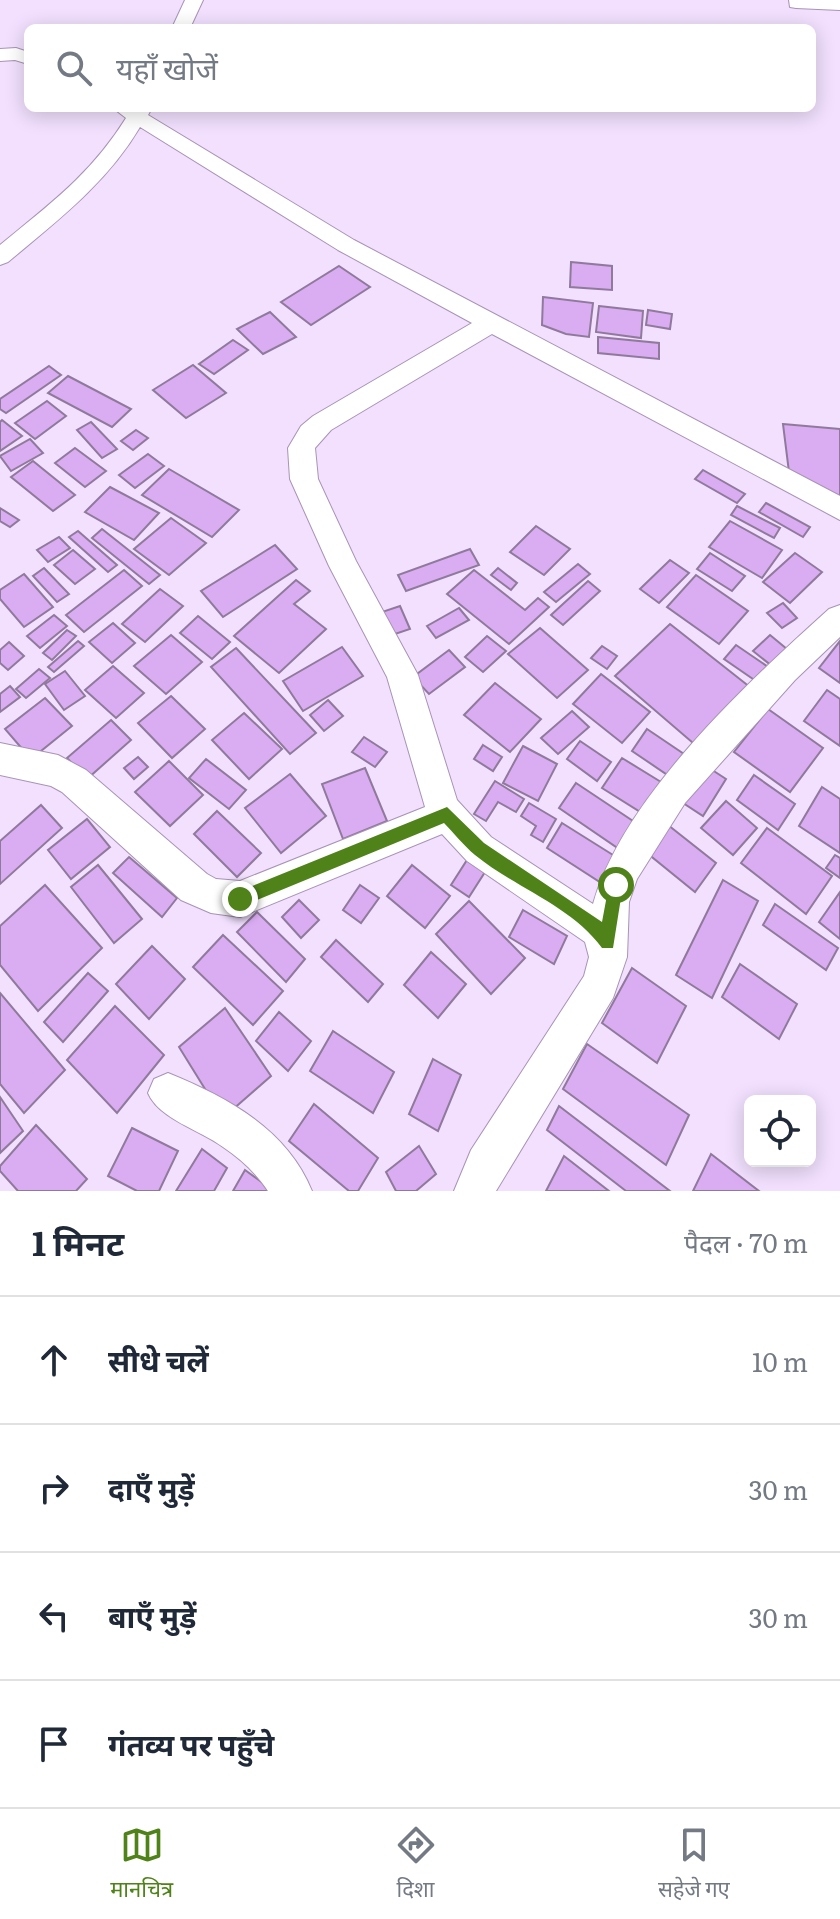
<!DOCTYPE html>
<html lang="hi">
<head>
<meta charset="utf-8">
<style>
  body { margin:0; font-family:Literata,"Noto Sans Devanagari",serif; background:#f6f6f7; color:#1f2937 }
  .controls { position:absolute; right:24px; bottom:24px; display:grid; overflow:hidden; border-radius:12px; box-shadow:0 4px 20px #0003 }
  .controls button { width:72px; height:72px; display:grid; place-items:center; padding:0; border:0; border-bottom:2px solid #e0e1e3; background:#fff; color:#1f2937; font:40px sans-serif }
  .stop { position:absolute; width:24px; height:24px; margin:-18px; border:6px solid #4f8319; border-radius:50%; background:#fff }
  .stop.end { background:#4f8319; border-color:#fff; box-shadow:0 2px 8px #0008 }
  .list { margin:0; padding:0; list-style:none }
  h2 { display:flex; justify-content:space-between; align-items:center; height:104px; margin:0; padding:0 32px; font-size:34px }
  h2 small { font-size:26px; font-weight:400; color:#747a83 }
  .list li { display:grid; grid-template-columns:52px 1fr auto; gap:24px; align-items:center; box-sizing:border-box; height:128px; padding:0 32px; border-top:2px solid #e0e1e3 }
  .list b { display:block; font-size:30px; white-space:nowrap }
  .list em { font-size:26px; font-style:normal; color:#747a83 }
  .icon { flex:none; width:44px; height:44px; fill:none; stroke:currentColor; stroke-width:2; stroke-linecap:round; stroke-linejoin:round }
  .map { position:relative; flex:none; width:840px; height:1191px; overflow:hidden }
  .search { position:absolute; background:#fff; box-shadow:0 4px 20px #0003; left:24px; right:24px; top:24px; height:88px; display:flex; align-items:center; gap:20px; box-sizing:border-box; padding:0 28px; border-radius:12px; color:#747a83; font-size:30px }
  .sheet { height:616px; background:#fff }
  nav { display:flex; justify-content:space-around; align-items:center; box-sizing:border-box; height:112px; border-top:2px solid #e0e1e3; background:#fff; font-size:22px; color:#747a83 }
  nav a { display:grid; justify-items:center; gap:4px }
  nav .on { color:#4f8319 }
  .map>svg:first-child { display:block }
</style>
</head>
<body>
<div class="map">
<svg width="840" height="1191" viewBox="0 0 840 1191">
  <rect width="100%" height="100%" fill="#f2e0fe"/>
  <g fill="#daadf3" stroke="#8f7a9b" stroke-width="2">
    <polygon points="571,262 612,266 612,290 570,287"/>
    <polygon points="339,266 370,287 311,325 281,302"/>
    <polygon points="543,297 593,303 589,337 566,334 542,325"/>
    <polygon points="599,306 643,311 641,338 596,332"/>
    <polygon points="648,310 672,314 670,329 646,325"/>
    <polygon points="270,312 296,337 263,354 237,329"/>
    <polygon points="598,337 659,343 659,359 598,353"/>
    <polygon points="233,340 248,350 214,374 199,364"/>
    <polygon points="193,365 226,393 186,418 153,390"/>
    <polygon points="49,366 61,375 6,413 0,409 0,399"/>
    <polygon points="68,376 131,409 112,427 48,393"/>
    <polygon points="47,401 66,416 35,439 15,423"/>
    <polygon points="2,420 22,436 0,451 0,422"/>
    <polygon points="91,422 117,449 102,458 77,430"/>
    <polygon points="783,424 840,429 840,497 789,472"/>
    <polygon points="136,430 148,438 133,450 121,441"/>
    <polygon points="30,439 43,453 11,471 0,456"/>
    <polygon points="75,448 106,471 85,487 55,463"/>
    <polygon points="148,454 164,466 135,488 119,475"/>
    <polygon points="33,461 75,495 53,511 11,477"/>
    <polygon points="169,469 239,510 212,537 142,495"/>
    <polygon points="703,470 745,494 737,503 695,479"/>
    <polygon points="110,487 159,513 134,540 85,512"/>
    <polygon points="766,503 810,527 803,537 759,512"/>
    <polygon points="737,506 780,528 774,538 731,515"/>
    <polygon points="0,508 19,520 10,527 0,521"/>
    <polygon points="171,518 206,543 169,575 134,549"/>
    <polygon points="730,521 782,550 762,578 709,547"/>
    <polygon points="536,526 570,549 544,575 510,552"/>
    <polygon points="102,529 160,575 149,584 92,538"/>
    <polygon points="78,531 117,565 108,572 69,537"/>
    <polygon points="59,537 70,548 48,562 37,550"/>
    <polygon points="275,545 297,569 223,617 201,591"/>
    <polygon points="470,549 479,565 406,591 398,575"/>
    <polygon points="73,550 95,569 75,584 54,565"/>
    <polygon points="710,553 745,576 732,591 697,569"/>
    <polygon points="795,553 822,572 790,603 763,582"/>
    <polygon points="670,560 689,573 659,603 640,589"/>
    <polygon points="578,564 590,574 556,602 544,592"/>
    <polygon points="44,568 69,594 57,602 33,576"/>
    <polygon points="498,568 517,583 511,590 491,575"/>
    <polygon points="124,570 142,586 84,632 66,615"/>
    <polygon points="474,570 525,610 538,598 549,607 509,644 447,594"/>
    <polygon points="24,574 53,607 24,627 0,599 0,590"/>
    <polygon points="696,575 748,611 719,644 667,607"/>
    <polygon points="296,580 310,591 294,604 326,629 279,673 234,636"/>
    <polygon points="588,581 600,591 563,625 551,615"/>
    <polygon points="160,589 183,606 145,642 122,624"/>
    <polygon points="783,603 797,618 782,628 767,613"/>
    <polygon points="400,606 410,629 389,636 379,613"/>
    <polygon points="459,608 469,620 436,638 427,626"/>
    <polygon points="54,615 67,626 40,648 27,636"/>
    <polygon points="198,616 230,642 212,659 180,633"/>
    <polygon points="113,623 135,643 112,663 89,642"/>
    <polygon points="670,624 760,695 700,749 615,676"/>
    <polygon points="540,628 588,670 557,698 508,654"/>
    <polygon points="67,630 76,636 52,660 43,653"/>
    <polygon points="171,635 202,662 166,694 134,666"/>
    <polygon points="770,635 793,654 777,670 753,651"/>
    <polygon points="487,636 506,651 483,672 465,657"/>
    <polygon points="78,641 84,646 54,672 48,667"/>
    <polygon points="840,641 840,683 819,668"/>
    <polygon points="9,642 24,656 8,670 0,663 0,650"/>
    <polygon points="736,645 777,673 766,688 724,659"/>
    <polygon points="602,646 617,656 607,669 591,658"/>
    <polygon points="342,647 363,676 303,711 283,681"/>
    <polygon points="236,648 316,733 290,754 211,667"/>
    <polygon points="449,650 465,667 429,694 413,677"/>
    <polygon points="113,666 144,693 116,718 85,690"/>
    <polygon points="39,669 50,678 26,698 16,689"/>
    <polygon points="65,671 85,696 64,710 45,684"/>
    <polygon points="601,674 650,712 622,743 573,704"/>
    <polygon points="495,683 541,719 510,752 464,715"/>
    <polygon points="10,686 20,697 0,712 0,694"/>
    <polygon points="827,690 840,699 840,746 804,721"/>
    <polygon points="171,696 205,729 172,758 138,723"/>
    <polygon points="45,698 72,726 31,759 5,729"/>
    <polygon points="328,700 343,716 324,731 310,715"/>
    <polygon points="768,709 823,748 790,792 734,752"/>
    <polygon points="572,711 589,727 558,754 541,738"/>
    <polygon points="244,713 282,749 249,779 212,740"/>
    <polygon points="111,720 131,740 87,779 67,758"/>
    <polygon points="647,729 684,754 669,776 632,751"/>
    <polygon points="364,737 387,752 375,767 352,752"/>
    <polygon points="580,741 611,762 597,781 567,759"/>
    <polygon points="483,745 502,757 493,771 474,759"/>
    <polygon points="523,746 557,764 538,801 503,783"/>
    <polygon points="138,757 148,767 134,779 124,768"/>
    <polygon points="622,758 661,782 642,813 602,788"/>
    <polygon points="206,759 246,790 229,809 189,778"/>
    <polygon points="169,761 203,795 170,826 135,792"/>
    <polygon points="703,764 726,779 703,816 680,801"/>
    <polygon points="365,768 387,821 343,839 322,784"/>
    <polygon points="290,774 326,816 281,853 245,808"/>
    <polygon points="754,775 795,804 778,830 737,800"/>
    <polygon points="495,781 524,799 516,812 498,802 486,821 474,814"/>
    <polygon points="576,783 639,825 622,851 559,808"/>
    <polygon points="822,787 840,799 840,853 799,826"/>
    <polygon points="726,801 757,828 733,855 701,828"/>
    <polygon points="529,803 556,819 543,842 531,835 536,826 521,816"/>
    <polygon points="41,805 62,828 0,884 0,841"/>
    <polygon points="217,811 261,853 237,877 194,834"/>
    <polygon points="87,819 110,847 71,879 48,850"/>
    <polygon points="562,823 621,860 606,886 547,848"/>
    <polygon points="668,825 716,863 695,892 647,853"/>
    <polygon points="767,828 832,876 806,914 741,863"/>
    <polygon points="835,855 840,858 840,878 826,868"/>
    <polygon points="129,857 177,898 162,917 113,873"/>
    <polygon points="467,860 485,872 469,897 451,885"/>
    <polygon points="98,865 142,919 114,943 71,887"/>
    <polygon points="412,865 450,896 425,928 387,896"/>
    <polygon points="723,880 758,901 712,998 676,975"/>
    <polygon points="45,885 102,948 38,1011 0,965 0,926"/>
    <polygon points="360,885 379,898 361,923 343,910"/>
    <polygon points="840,892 840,939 819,922"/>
    <polygon points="299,900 319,920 301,938 282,917"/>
    <polygon points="469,901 525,958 491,994 436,934"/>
    <polygon points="775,904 838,948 826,970 763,925"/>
    <polygon points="523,910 567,936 554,964 509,937"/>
    <polygon points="257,912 305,959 286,982 237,932"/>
    <polygon points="223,935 283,991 253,1025 193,967"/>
    <polygon points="336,940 383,984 368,1002 321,957"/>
    <polygon points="152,946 185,979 149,1019 116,984"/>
    <polygon points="431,952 466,984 438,1018 404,985"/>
    <polygon points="740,964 797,1004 779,1039 722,997"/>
    <polygon points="632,968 686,1006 657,1063 602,1023"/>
    <polygon points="88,973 108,991 63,1042 44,1022"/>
    <polygon points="0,993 65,1070 24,1113 0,1084"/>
    <polygon points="115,1006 164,1055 117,1113 67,1060"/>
    <polygon points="225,1008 271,1076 223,1118 179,1047"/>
    <polygon points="279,1012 311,1041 288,1071 256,1041"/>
    <polygon points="333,1031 394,1072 373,1113 310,1071"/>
    <polygon points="587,1044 689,1115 666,1165 563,1089"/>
    <polygon points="433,1059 461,1075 438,1131 409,1114"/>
    <polygon points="0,1097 23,1131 0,1153"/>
    <polygon points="314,1104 378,1158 358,1191 349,1191 289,1141"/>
    <polygon points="559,1106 670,1191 626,1191 547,1130"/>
    <polygon points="36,1125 87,1179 76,1191 18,1191 0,1171 0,1166"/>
    <polygon points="132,1128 178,1151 159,1191 137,1191 108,1176"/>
    <polygon points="419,1146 436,1174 416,1191 396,1191 386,1172"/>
    <polygon points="202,1149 227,1168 214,1191 176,1191"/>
    <polygon points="711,1154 759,1191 693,1191"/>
    <polygon points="564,1156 609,1191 546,1191"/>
    <polygon points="245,1170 274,1191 233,1191"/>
  </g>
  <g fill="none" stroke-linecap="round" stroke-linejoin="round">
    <g stroke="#a893b5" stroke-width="2">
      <g id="street">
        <polygon points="185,0 203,0 190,28 172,28"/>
        <polygon points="789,0 840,0 840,10 796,8 790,7"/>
        <polygon points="16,48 28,52 28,64 15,60 0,61 0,49"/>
        <path d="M 113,108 L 152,108 L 148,115 L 354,240 L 840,496 L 840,520 L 492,334 L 331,430 L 315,448 L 318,479 L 356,561 L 418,675 L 457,800 L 491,837 L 593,904 C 623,797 748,682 829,609 L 840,605 L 840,637 L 795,680 L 685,803 L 637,879 L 629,902 L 627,957 L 613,998 L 496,1191 L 454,1191 L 471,1150 L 584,976 L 589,957 L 585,942 L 467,861 L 442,834 L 240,917 L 211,913 L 181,900 L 62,792 L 51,786 L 0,775 L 0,743 L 58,755 L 86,770 L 207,874 L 216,879 L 240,881 L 425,807 L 387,677 L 329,566 L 290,479 L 288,448 L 301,426 L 313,416 L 472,323 L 338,250 L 140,127 C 107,183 57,221 8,262 L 0,265 L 0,245 C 50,204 91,174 126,118 Z"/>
        <path d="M 168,1073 C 227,1097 287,1129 312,1191 L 268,1191 C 256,1173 241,1159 223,1147 C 200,1130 159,1119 148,1093 L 154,1079 Z"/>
      </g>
    </g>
    <use href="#street" fill="#fff" fill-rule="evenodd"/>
  </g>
  <path fill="#4f8319" d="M 447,807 L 484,843 L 602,922 L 610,879 L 621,879 L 623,885 L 613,948 L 602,948 C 572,906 514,887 475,855 C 464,846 454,833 444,823 L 240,907 L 235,904 L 235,893 Z"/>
</svg>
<div class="controls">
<button><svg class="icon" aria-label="locate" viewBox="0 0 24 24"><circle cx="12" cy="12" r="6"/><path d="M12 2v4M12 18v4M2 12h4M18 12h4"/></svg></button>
</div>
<div class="stop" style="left:616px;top:885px"></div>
<div class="stop end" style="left:240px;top:899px"></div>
<div class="search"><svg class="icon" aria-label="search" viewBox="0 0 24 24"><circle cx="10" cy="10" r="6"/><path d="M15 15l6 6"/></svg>यहाँ खोजें</div>
</div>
<section class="sheet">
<h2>1 मिनट<small>पैदल · 70 m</small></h2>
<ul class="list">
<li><svg class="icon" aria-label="ahead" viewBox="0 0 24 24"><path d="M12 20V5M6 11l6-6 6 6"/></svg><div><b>सीधे चलें</b></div><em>10 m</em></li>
<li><svg class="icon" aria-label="right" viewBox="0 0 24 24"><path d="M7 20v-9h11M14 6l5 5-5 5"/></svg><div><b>दाएँ मुड़ें</b></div><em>30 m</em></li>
<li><svg class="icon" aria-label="left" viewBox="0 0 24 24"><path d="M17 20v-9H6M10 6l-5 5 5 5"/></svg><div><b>बाएँ मुड़ें</b></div><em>30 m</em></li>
<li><svg class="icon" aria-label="arrive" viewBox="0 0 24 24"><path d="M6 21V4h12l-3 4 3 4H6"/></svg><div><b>गंतव्य पर पहुँचे</b></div></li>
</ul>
</section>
<nav>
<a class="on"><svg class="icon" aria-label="map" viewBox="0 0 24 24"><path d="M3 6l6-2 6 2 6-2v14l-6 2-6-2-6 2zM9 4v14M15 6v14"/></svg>मानचित्र</a>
<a><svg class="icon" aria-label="directions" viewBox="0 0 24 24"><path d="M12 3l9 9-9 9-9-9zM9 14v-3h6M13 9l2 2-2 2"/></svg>दिशा</a>
<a><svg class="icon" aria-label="saved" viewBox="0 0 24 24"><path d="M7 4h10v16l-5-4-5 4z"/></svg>सहेजे गए</a>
</nav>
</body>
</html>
